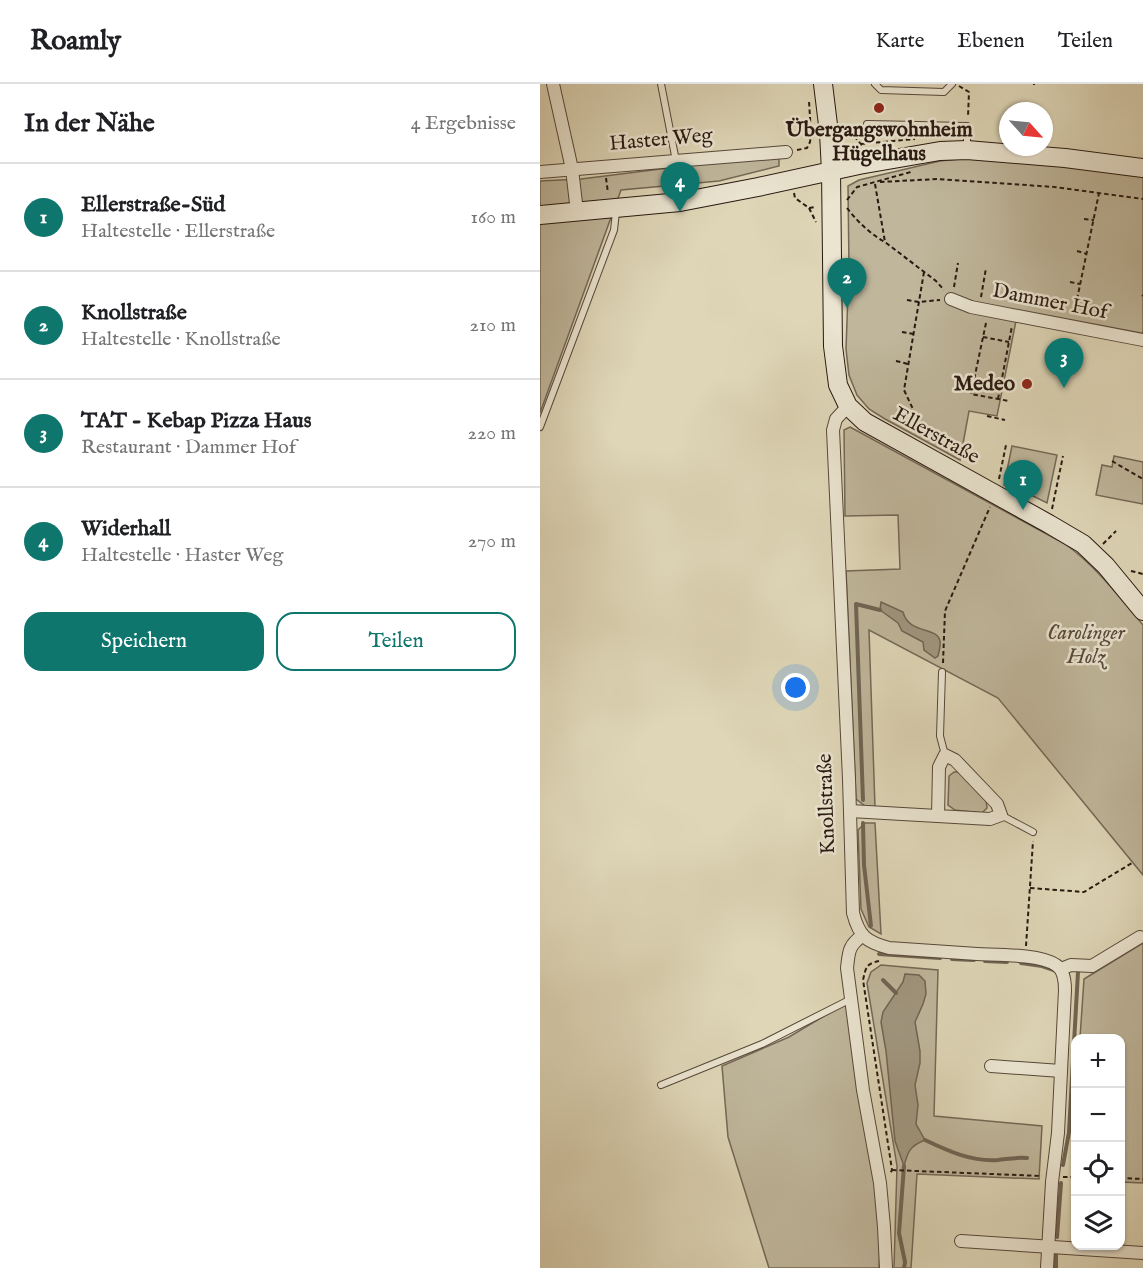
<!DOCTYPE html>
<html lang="de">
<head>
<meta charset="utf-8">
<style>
  body { margin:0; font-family:"IM FELL English",serif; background:#f6f6f6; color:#202124 }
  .controls { position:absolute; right:18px; bottom:18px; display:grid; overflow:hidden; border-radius:12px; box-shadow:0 2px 4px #0004 }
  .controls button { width:54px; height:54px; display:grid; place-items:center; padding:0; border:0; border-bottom:2px solid #e0e0e0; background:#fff; color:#202124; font:30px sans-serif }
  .compass { position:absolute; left:459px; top:18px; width:54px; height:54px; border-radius:50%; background:#fff; box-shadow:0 2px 4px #0004; rotate:117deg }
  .you { position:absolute; left:256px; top:604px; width:21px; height:21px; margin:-15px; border:4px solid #fff; border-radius:50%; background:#1a73e8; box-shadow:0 0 0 9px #1a73e833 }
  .badge { display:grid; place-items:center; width:39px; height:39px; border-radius:50%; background:#0f766e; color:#fff; font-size:20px; font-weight:700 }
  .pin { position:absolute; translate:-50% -50px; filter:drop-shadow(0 2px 3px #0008) }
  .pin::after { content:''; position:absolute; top:32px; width:21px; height:18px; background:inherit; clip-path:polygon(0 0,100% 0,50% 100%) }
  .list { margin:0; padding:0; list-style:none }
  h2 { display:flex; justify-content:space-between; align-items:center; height:78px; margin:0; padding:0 24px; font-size:26px }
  h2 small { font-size:20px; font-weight:400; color:#757577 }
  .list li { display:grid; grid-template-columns:39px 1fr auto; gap:18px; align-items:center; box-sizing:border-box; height:108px; padding:0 24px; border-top:2px solid #e0e0e0 }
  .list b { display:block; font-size:22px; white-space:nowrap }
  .list p { margin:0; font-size:20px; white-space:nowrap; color:#757577 }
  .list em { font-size:20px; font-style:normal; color:#757577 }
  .actions { display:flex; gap:12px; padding:18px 24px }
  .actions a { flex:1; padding:14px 0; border:2px solid #0f766e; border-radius:18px; text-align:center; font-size:21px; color:#0f766e }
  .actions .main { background:#0f766e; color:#fff }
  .icon { flex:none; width:33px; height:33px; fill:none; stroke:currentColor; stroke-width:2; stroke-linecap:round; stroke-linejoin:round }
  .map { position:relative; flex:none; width:603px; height:1184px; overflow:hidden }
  header { display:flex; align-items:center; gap:36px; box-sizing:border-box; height:84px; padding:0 30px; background:#fff; border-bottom:2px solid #e0e0e0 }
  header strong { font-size:28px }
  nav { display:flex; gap:33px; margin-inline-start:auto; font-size:21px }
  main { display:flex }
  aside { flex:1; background:#fff }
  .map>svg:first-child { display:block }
</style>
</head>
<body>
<header>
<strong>Roamly</strong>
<nav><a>Karte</a><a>Ebenen</a><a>Teilen</a></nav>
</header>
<main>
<aside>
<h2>In der Nähe<small>4 Ergebnisse</small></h2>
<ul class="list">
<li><span class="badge">1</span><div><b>Ellerstraße-Süd</b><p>Haltestelle · Ellerstraße</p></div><em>160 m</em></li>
<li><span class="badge">2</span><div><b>Knollstraße</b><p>Haltestelle · Knollstraße</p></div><em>210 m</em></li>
<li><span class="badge">3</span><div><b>TAT - Kebap Pizza Haus</b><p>Restaurant · Dammer Hof</p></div><em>220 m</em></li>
<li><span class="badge">4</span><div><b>Widerhall</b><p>Haltestelle · Haster Weg</p></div><em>270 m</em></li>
</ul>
<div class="actions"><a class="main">Speichern</a><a>Teilen</a></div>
</aside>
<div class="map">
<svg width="603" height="1184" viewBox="0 0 603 1184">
  <rect width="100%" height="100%" fill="#ded6b7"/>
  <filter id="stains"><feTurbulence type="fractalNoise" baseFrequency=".00333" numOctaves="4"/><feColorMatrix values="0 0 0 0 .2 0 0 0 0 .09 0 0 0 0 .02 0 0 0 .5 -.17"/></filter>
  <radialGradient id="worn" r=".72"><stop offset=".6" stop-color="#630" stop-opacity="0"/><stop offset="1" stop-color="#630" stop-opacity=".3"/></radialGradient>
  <g fill="#bfb69b" stroke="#746856" stroke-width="1.5">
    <polygon points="239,70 239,82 179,97 81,106 0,329 0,97 41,95"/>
    <polygon points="428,74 460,75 603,92 603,248 601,252 478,227 457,332 429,327 420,376 345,335 329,325 317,311 309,291 306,265 309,183 308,102 319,96 400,77"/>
    <path d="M 310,343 L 525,460 C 556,482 578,512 603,541 L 603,791 L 458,614 L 329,546 L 335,723 L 325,722 L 316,715 L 306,487 L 360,485 L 358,431 L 305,432 L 304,346 Z"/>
    <polygon points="472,362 517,371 507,419 489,410 464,401"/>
    <polygon points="574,372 603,378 603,420 556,411 562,381 572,383"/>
    <polygon points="414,688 420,688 446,716 447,724 442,729 415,726 408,721 409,692"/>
    <polygon points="325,739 335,739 341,850 329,843 321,825 318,746"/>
    <polygon points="603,859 603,1099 581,1098 580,954 540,954 544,895"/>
    <polygon points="341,881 398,886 394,1032 502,1042 499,1095 377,1090 371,1184 354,1184 357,1082 327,899 331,888"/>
    <polygon points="306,919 341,1139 339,1184 229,1184 188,1053 182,982 249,953"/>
  </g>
  <g fill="#a0967f" stroke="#706453" stroke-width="1.5">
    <path d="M 341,518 L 363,528 C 369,551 397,542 400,557 C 401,561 399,568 398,572 L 395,574 L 384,566 L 383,558 L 362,547 L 358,539 L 340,526 Z"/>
    <path d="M 365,890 L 379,891 L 385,897 L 386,910 L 383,920 L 375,938 L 380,967 L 380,979 L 375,1001 L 378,1021 L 376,1040 L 385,1056 C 370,1062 368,1067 364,1082 L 355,1057 L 346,967 L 341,938 L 343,928 L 363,898 Z"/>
  </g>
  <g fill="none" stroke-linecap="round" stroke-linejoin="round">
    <g stroke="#706453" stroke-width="4">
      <polyline points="323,716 316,520 340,526"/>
      <polyline points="323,739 324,781 331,842"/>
      <polyline points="339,870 400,874"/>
      <polyline points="412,875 434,876"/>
      <polyline points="445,877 467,878"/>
      <polyline points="481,879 502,882 514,886"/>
      <polyline points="343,896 356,909"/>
      <path d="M 385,1056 C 408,1067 432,1078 458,1076 C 468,1075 476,1073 487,1074"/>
      <polyline points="523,1081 529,1048 538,888"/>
      <polyline points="364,1082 359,1149 365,1178 364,1184"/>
      <polyline points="517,1153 521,1099"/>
      <polyline points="516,1184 516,1171"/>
    </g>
    <g stroke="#56483a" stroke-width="8">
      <g id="lane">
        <polyline points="121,0 136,77"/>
        <polyline points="335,0 341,6 404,8 412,0"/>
        <polyline points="327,40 427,42 427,65"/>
        <polyline points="0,343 74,146 76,128"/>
        <polyline points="402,588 400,652 405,671"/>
        <polyline points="461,731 493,748"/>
        <polyline points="121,1001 222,960 311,915"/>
      </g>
    </g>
    <g stroke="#56483a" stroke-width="14">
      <g id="street">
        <polyline points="13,0 32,85 37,128"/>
        <polyline points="0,88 246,68"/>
        <polyline points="411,215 431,223 603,256"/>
        <path d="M 308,322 L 296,335 L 293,346 L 309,695 L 313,829 C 319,852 326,858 349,864 C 378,866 408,868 437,870 C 457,871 500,870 516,881 C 524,886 525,897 525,906 L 518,1049 L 512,1098 L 507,1184"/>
        <polyline points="310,727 450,735 461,731 457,720 415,676 405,671 399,683 398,732"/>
        <path d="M 322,852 C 308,862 309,868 307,884 L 323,1006 L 340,1099 L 344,1143 L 346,1184"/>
        <polyline points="521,885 531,881 552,882 600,853"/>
        <polyline points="451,982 521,987"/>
        <polyline points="421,1157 603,1169"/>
      </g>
    </g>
    <g stroke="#291911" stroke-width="20">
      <g id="secondary">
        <polyline points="283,0 289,49 291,87 293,262 298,301 308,322 325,338 509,440 543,460 566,482 603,527"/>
        <polyline points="0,131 140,118 218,103 319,81 400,67 427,66 525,74 603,84"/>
      </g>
    </g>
    <g stroke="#291911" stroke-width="2" stroke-dasharray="4.5 3" stroke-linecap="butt">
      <polyline points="494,1 494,0"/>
      <polyline points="419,2 429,8 428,33"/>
      <path d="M 303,42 C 309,50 321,55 322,65"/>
      <polyline points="321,60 375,55"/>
      <polyline points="257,66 267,64 270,58 271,50 269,17"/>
      <polyline points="66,94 68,109"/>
      <polyline points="340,98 398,95 514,103 603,115"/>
      <polyline points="335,100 345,158 396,197 404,206"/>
      <polyline points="254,109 255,114 269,124 276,123"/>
      <polyline points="307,116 317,103 371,88"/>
      <polyline points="269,124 276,138"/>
      <path d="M 307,124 C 317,137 330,150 345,158"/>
      <polyline points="544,135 554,136"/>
      <polyline points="537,167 547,170"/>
      <polyline points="384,188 364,306 387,355"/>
      <polyline points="530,198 540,200"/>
      <polyline points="414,203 418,179"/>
      <polyline points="602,211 603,212"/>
      <polyline points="441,213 446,184"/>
      <polyline points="367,216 379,218 400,216"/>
      <polyline points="534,230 559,109"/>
      <polyline points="446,239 431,310 469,317"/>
      <polyline points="362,248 374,250"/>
      <polyline points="443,253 469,258"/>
      <polyline points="356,277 368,280"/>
      <polyline points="458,315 472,242"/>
      <polyline points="447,332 465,336"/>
      <polyline points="572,377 603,395"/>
      <polyline points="459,395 466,361"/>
      <polyline points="512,425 523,372"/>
      <polyline points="563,460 576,447"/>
      <polyline points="591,487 603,490"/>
      <polyline points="403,579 405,527 450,423"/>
      <polyline points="490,804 544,808 592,779"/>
      <polyline points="486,862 493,757"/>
      <path d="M 339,877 C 326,880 326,883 323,896 L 352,1086 L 350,1090"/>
      <polyline points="352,1086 502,1092"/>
      <polyline points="523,1093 536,1093"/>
      <polyline points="580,1094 603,1095"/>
    </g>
    <use href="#lane" stroke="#eae4d0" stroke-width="6"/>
    <use href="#street" stroke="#eae4d0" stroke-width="12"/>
    <use href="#secondary" stroke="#eae4d0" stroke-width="18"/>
  </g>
  <g fill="#8f2418" stroke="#eae4d0" stroke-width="2">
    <circle cx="339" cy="24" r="6"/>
    <circle cx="487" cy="300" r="6"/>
  </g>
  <g text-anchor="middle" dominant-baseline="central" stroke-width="5" stroke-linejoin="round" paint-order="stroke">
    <g font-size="21" font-weight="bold" fill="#291911" stroke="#eae4d0">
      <text x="339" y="46">Übergangswohnheim<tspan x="339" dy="24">Hügelhaus</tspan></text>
      <text x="475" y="300" text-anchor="end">Medeo</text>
    </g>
    <g font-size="21" fill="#291911" stroke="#eae4d0">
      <text transform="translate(121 56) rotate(-5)">Haster Weg</text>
      <text transform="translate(510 218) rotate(11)">Dammer Hof</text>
      <text transform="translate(396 352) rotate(29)">Ellerstraße</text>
      <text transform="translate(287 720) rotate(-92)">Knollstraße</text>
    </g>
    <g font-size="21" font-style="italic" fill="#56483a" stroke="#eae4d0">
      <text x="546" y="549">Carolinger<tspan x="546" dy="24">Holz</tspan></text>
    </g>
  </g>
  <rect width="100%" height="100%" filter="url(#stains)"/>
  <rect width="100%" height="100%" fill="url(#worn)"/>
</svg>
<div class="controls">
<button>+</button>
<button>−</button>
<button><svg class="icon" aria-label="locate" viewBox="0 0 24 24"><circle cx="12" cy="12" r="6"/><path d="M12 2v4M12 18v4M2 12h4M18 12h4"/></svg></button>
<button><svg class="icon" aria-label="layers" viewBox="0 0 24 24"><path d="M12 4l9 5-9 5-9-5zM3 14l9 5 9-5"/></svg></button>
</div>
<svg class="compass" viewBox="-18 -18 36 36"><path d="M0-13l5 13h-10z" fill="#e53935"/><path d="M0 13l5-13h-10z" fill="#757577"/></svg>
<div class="you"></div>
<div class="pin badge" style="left:483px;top:426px">1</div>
<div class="pin badge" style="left:307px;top:224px">2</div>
<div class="pin badge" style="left:524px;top:304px">3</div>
<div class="pin badge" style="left:140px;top:128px">4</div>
</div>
</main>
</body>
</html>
